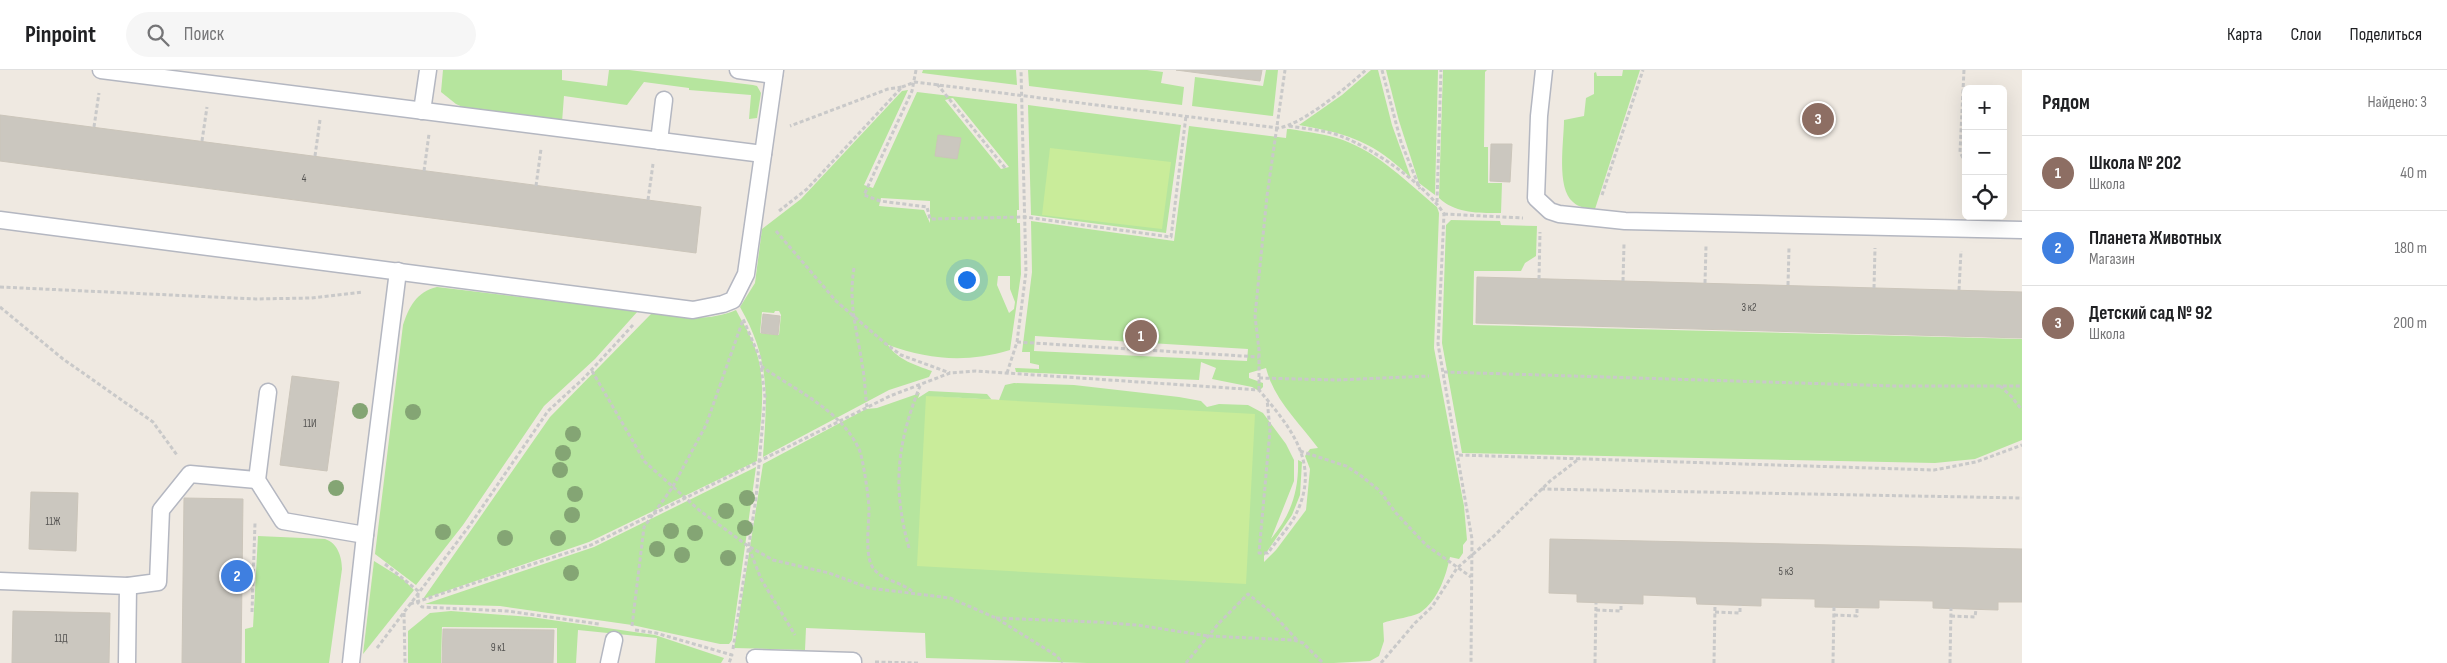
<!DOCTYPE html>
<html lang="ru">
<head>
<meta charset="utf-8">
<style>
  body { margin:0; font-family:"Sofia Sans Condensed",sans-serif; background:#f6f6f6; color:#202124 }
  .controls { position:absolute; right:15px; top:15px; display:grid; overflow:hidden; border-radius:8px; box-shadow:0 5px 20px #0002 }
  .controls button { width:45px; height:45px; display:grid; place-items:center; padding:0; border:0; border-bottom:1px solid #e0e0e0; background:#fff; color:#202124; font:25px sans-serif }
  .you { position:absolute; left:966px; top:209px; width:18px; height:18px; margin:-12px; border:4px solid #fff; border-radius:50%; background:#1a73e8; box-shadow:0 0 0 8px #1a73e833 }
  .badge { display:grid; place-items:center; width:32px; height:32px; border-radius:50%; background:#b45309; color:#fff; font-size:16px; font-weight:700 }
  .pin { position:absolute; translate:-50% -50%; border:2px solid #fff; box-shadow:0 1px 5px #0006 }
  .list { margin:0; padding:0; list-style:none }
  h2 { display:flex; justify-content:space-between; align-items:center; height:65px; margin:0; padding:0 20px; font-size:21px }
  h2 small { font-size:16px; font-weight:400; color:#757577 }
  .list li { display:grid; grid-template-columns:32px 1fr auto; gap:15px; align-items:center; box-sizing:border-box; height:75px; padding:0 20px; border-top:1px solid #e0e0e0 }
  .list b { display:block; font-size:19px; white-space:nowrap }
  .list p { margin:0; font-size:16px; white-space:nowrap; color:#757577 }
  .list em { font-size:16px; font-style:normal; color:#757577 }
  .icon { flex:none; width:28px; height:28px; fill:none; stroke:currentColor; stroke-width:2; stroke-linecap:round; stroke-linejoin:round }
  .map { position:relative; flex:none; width:2022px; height:593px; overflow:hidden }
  header { display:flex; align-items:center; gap:30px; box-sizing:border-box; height:70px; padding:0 25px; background:#fff; border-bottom:1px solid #e0e0e0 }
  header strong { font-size:24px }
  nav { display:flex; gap:28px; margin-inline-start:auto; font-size:18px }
  .search { width:350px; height:45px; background:#f6f6f6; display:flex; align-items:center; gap:12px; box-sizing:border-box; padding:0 18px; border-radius:28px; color:#757577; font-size:19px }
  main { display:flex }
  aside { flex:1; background:#fff }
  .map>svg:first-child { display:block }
</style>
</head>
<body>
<header>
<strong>Pinpoint</strong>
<div class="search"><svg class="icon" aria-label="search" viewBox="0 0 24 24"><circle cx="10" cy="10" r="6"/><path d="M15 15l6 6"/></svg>Поиск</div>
<nav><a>Карта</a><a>Слои</a><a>Поделиться</a></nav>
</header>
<main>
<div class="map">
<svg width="2022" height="593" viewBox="0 0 2022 593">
  <rect width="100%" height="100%" fill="#efe9e1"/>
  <g fill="#b6e59e" fill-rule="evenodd">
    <polygon points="443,0 562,0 562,10 607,16 609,0 629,0 753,15 757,16 761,23 757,48 749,49 751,25 689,20 689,18 644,12 627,35 564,26 562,52 469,40 456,34 441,22"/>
    <polygon points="923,0 1016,0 1017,15 922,3"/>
    <polygon points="1028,0 1147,0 1163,2 1161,13 1184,17 1182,35 1029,16"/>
    <polygon points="1266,0 1278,0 1273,46 1192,36 1195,7 1263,16"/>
    <path d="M 1371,0 L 1378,0 L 1392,55 L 1411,108 C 1374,72 1350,64 1299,55 L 1342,25 Z"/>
    <polygon points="1386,0 1438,0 1435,125 1419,113 1399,51"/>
    <path d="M 1443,0 L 1487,0 L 1485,2 L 1484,77 L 1488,77 L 1488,113 L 1502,113 L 1501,143 C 1480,143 1456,144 1439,128 Z"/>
    <path d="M 1623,0 L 1640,0 L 1595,139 C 1587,138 1579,138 1573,132 C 1556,118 1564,71 1564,50 L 1584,46 L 1586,28 L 1594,24 L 1594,3 L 1596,2 L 1597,6 L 1622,6 Z"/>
    <path d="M 908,20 L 864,115 L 873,118 L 917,22 L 1017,34 L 1019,140 L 1017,140 L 1017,153 L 1020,153 L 1021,204 L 1010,280 C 966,293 931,290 888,275 C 898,290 915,295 932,301 L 929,307 L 889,320 L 763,387 C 767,327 771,291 740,237 L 755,213 L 762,159 L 801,129 L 902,21 ZM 953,28 L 1009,97 L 1001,99 L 945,30 ZM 881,128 L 930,131 L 930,153 L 924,140 L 879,136 ZM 998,206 L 1010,206 L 1010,219 L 1015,232 L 1014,239 L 1009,243 L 997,215 ZM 775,241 L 779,241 L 781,245 L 779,265 L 760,263 L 762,242 L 774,243 Z"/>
    <polygon points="1028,35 1181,55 1166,163 1031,145"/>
    <path d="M 1189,56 L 1286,68 L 1287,59 L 1290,59 C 1307,62 1327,64 1343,70 C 1379,83 1408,113 1437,137 L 1439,143 L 1434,278 L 1464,436 L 1467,470 L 1463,475 L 1463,483 L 1459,489 L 1450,487 C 1446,506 1438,530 1421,542 C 1414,547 1393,549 1383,553 L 1384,571 L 1379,586 L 1370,591 L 1334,593 L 1087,593 L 926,588 L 925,563 L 806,558 L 805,580 L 734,578 L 763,394 L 866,339 L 877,338 L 920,323 L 918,328 L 929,321 L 987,324 L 992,330 L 926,326 L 1255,344 L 999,330 L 1005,315 L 1014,313 L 1074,315 L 1179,327 L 1201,331 L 1207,337 L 1219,334 L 1248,335 L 1263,343 L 1286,374 L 1294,390 L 1294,411 L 1271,469 C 1291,445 1299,421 1298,390 L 1302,392 L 1300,425 L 1292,445 L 1264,486 L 1264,492 L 1276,480 L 1306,440 L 1310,399 L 1305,386 L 1310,379 L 1318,378 C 1299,352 1274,330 1266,298 L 1249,303 L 1249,308 L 1263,313 L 1263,317 L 1259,321 L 1252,317 L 1212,309 L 1216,298 L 1201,292 L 1199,310 L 1016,302 L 1015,298 L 1039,299 L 1039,295 L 1030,293 L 1030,282 L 1022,282 L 1032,202 L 1031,151 L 1174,171 ZM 1035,266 L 1248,279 L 1247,291 L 1034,281 Z"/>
    <polygon points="1451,150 1500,151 1501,155 1537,156 1536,186 1525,193 1521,201 1474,201 1473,255 2022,269 2022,370 1975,389 1935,393 1462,383 1442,273 1446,155"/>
    <path d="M 437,217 L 638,241 L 595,289 L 544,336 L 463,455 L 416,515 L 375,484 L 403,255 C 409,237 416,222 437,217 Z"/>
    <path d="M 736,240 C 742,252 751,265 755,278 C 768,313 760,354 757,391 L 589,472 L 423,529 L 550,347 L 652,243 C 680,247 709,252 736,240 Z"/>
    <polygon points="756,397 732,570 729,574 720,574 632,555 500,536 425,534 594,477"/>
    <path d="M 258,466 L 325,469 C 338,473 342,488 342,499 L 329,593 L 245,593 L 245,559 L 253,557 Z"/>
    <polygon points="374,491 403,509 414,520 363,584"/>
    <polygon points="451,541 531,547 655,565 724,588 721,593 655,593 657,568 578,560 576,593 557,593 557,558 442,557 441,593 408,593 408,561 430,543"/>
  </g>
  <g fill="#c9ec9a">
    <polygon points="1050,78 1171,92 1162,159 1042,145"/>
    <polygon points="926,326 1255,344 1246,514 917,496"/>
  </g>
  <g fill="#cbc7bf" stroke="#cbc5ba">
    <polygon points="1176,0 1262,0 1260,11"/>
    <polygon points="0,45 701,137 696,183 0,91"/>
    <polygon points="938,65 961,68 957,89 935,86"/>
    <polygon points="1491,74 1512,74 1510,112 1490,111"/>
    <polygon points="1477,207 2022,222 2022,268 1476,253"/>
    <polygon points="763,244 780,246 778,265 761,263"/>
    <polygon points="292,306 339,312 327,401 280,395"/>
    <polygon points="31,422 78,423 76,481 29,479"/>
    <polygon points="184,428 243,429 241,593 182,593"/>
    <polygon points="1550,469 2022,479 2022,532 1998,532 1998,540 1933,538 1933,531 1879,530 1879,538 1815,537 1815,529 1761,528 1761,536 1697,534 1696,527 1643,525 1643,534 1577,532 1577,524 1549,523"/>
    <polygon points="13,541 110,543 109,593 12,593"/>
    <polygon points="443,559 554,560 553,593 442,593"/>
  </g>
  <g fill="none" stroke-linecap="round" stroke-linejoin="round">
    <g stroke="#b4b7c1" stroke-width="19">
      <g id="service">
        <polyline points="101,0 763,84"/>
        <polyline points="738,0 774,5"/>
        <polyline points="1544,0 1539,46 1536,128 1550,141 1559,144 1625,151 2022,160"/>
        <polyline points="422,41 428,0"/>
        <polyline points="659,71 664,30"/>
        <polyline points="0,150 693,240 723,234 733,230 746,204 775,0"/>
        <polyline points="268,322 257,410 283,451 365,465"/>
        <polyline points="0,511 128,516 127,593"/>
        <polyline points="128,516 158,512 161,440 190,404 257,410"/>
        <polyline points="755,588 853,591 853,593"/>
        <polyline points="351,593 365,465 398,201"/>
        <polyline points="609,593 614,570"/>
      </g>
    </g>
    <g stroke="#c9c9c9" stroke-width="3" stroke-dasharray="4 2.5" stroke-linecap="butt">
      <polyline points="916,0 912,21 864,125 880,131 927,137 930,149 1025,147 1171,167 1186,46"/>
      <polyline points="1382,0 1401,72 1420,119"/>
      <polyline points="1964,0 1960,82 1966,94"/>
      <polyline points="937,14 1006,99"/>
      <path d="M 902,17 L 915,12 L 1278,58 C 1302,55 1347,17 1366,0"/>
      <path d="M 1289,56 C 1306,59 1327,60 1343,67 C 1374,79 1427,116 1444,144 L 1438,274 L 1472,469 L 1471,593"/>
      <polyline points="94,57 99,23"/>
      <polyline points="202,71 207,37"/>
      <polyline points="315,86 320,50"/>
      <polyline points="424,101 429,64"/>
      <polyline points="536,116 541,79"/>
      <polyline points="1602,125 1643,0"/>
      <polyline points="648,130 653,94"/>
      <polyline points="1437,132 1441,0"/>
      <polyline points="779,141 807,119 902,17 888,19 790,56"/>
      <polyline points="1444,144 1523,148"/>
      <polyline points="776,161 836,231 886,274 901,285 950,303"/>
      <path d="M 854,198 C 848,234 857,259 862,294 C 865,308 865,323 867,337"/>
      <polyline points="1539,209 1540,162"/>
      <polyline points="1623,211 1624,174"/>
      <polyline points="1705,213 1706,176"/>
      <polyline points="1788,215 1789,178"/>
      <polyline points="0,217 256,229 311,228 363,222"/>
      <polyline points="1874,218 1875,178"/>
      <polyline points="1959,220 1961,181"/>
      <polyline points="0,237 63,289 153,352 177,385"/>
      <polyline points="1017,272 1259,287"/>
      <path d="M 761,296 C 796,321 840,339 859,379 C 863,387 869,430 869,439 C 869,455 864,488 874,499 C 883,511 902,512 913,522"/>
      <polyline points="592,301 645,392 699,440 748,476 773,490 829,503 869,518 950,528 996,548 1057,586 1062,593"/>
      <polyline points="1444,302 1895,316 2022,316"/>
      <polyline points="1007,303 1017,272 1026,202 1021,0"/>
      <polyline points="1259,308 1337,310 1429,306"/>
      <polyline points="2000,316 2011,326 2022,340"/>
      <polyline points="1259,320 1259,280 1255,246 1267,126 1285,0"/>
      <polyline points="1300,381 1346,396 1360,405 1380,421 1395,442 1426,475 1471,507"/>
      <polyline points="1459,385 1934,400 1976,392 2022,375"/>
      <polyline points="1541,419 2022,428"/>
      <polyline points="749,478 761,509 795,565"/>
      <path d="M 909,478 C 892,417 897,374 920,316"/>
      <polyline points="385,494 418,521 418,533 422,537 507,541 599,554"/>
      <path d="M 410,534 L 591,475 L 890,326 L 950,303 L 976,301 L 1259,320 C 1291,358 1322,394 1295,446 C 1288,459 1276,471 1268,483 L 1259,483 L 1270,360 L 1267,329"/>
      <polyline points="1596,540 1621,541 1621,533"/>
      <polyline points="252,542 255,453"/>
      <polyline points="1715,542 1740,543 1740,535"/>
      <polyline points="404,543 405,593"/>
      <polyline points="1834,545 1857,546 1857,538"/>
      <polyline points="1951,546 1975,547 1976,539"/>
      <polyline points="996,548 1096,552 1137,555 1208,566 1294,570 1303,573 1323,593"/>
      <polyline points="632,556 644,457 672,418 706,355 743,250"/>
      <polyline points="635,560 656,563 732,585 729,593"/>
      <polyline points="377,578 470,455 548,341 584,308 633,255"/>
      <polyline points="733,579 756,428 765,327 760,288 743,249"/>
      <polyline points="875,592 919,593"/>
      <polyline points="1186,593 1219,553 1248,524 1271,542 1297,570"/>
      <polyline points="1381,593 1415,553 1432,537 1457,498 1494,466 1550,411 1580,388"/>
      <polyline points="1595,593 1596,533"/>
      <polyline points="1714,593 1715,535"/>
      <polyline points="1833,593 1834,537"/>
      <polyline points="1950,593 1951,538"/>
    </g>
    <use href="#service" stroke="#fff" stroke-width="16"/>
  </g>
  <g fill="#84a574">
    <circle cx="360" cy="341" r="8"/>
    <circle cx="413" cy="342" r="8"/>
    <circle cx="573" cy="364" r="8"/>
    <circle cx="563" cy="383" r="8"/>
    <circle cx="560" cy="400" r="8"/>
    <circle cx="336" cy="418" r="8"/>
    <circle cx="575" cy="424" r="8"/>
    <circle cx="747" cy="428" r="8"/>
    <circle cx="726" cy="441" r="8"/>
    <circle cx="572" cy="445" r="8"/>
    <circle cx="745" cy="458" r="8"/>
    <circle cx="671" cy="461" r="8"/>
    <circle cx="443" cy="462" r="8"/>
    <circle cx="695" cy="463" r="8"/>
    <circle cx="505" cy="468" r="8"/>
    <circle cx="558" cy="468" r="8"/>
    <circle cx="657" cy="479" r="8"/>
    <circle cx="682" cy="485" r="8"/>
    <circle cx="728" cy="488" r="8"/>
    <circle cx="571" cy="503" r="8"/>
  </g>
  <g text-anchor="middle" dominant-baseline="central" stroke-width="4" stroke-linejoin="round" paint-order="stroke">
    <g font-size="11" fill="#555452">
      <text x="304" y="108">4</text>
      <text x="1749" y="237">3 к2</text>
      <text x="310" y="353">11И</text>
      <text x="53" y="451">11Ж</text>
      <text x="1786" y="501">5 к3</text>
      <text x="61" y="568">11Д</text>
      <text x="498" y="577">9 к1</text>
    </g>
  </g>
</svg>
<div class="controls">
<button>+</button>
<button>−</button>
<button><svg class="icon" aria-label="locate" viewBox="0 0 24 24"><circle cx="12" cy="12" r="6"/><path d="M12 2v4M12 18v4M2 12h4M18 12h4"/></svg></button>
</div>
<div class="you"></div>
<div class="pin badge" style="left:1141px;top:266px;background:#8d6e63">1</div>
<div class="pin badge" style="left:237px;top:506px;background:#3f7fe0">2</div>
<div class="pin badge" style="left:1818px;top:49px;background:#8d6e63">3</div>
</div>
<aside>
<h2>Рядом<small>Найдено: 3</small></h2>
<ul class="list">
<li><span class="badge" style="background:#8d6e63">1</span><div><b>Школа № 202</b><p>Школа</p></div><em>40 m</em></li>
<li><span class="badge" style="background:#3f7fe0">2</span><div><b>Планета Животных</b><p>Магазин</p></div><em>180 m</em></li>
<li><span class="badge" style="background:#8d6e63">3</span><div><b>Детский сад № 92</b><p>Школа</p></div><em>200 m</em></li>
</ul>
</aside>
</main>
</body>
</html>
